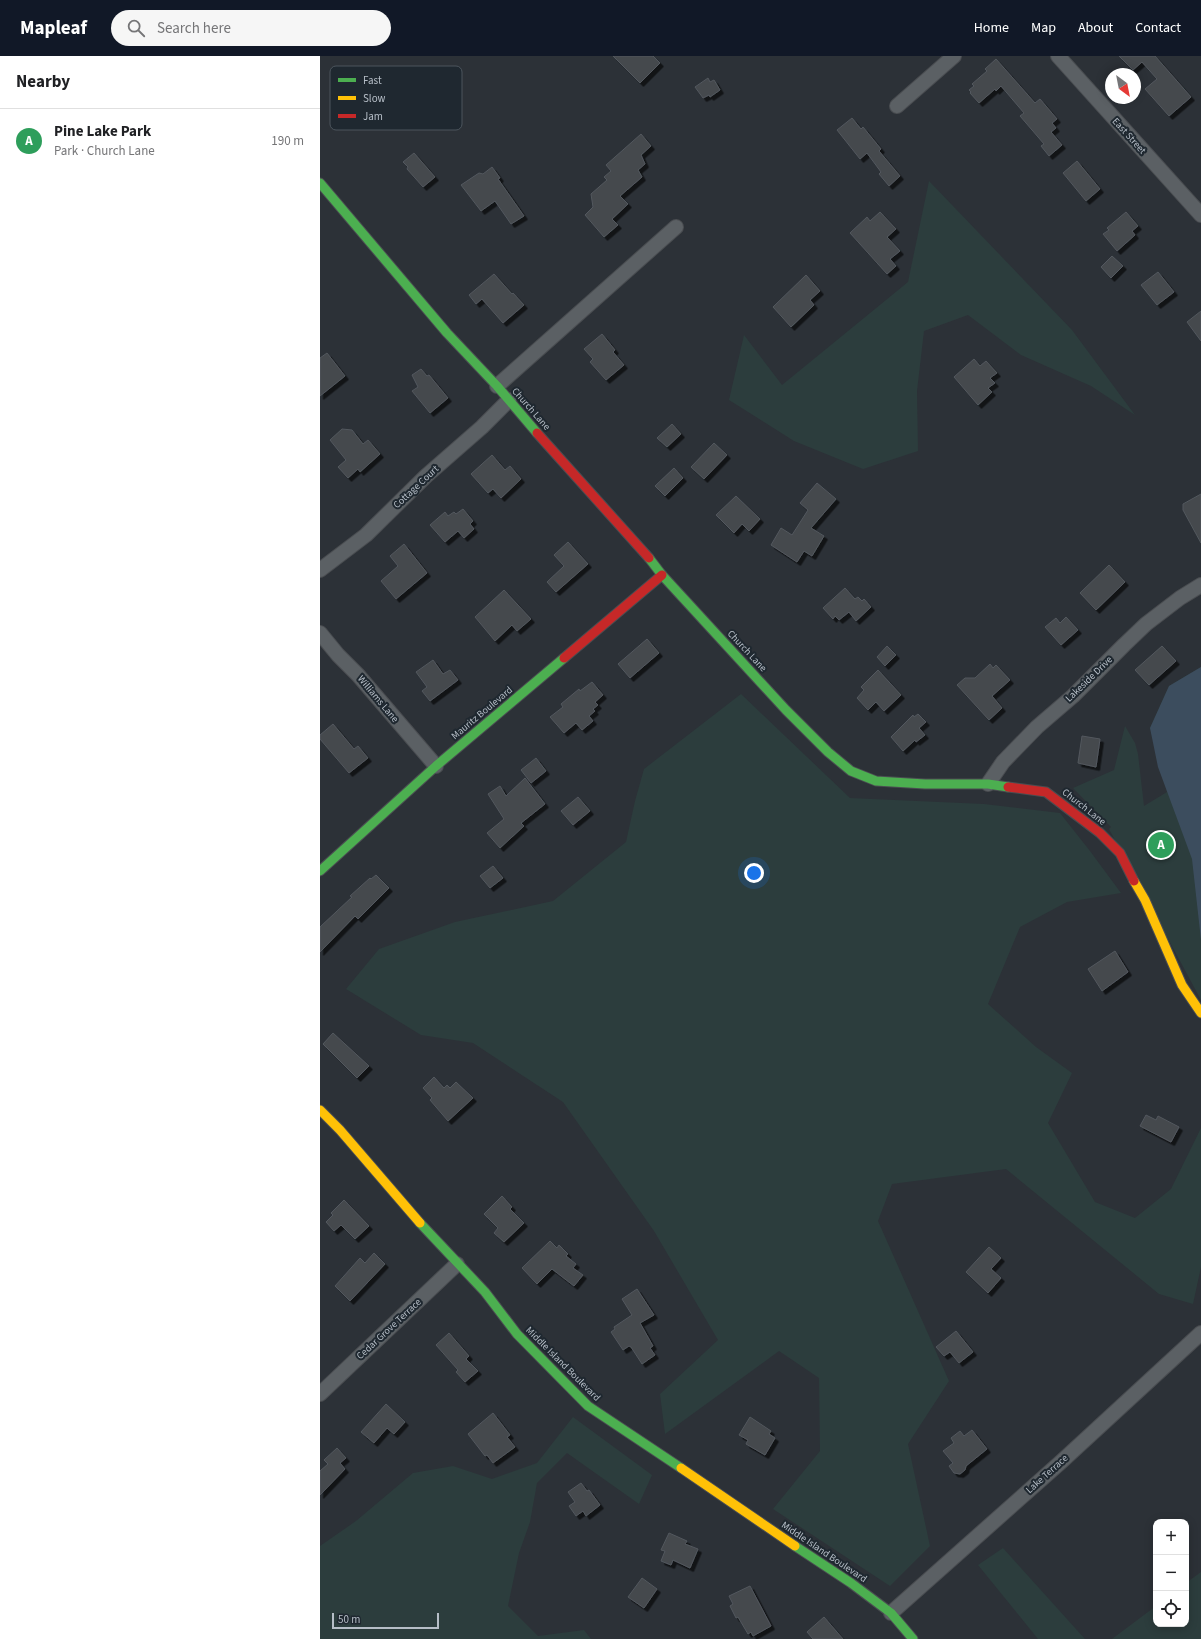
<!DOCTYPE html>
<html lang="en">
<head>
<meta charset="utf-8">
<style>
  body { margin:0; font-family:"Source Sans 3",sans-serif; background:#f6f6f6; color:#202124 }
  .controls { position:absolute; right:12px; bottom:12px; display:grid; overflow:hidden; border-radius:8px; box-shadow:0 2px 10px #0003 }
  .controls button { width:36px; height:36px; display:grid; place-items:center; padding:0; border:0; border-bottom:1px solid #e0e0e0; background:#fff; color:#202124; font:20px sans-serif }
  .compass { position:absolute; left:785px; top:12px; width:36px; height:36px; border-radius:50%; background:#fff; box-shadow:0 2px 10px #0003; rotate:148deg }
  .scale { position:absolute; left:12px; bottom:10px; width:107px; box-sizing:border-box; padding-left:4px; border:2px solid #b6bec7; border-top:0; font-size:11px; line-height:14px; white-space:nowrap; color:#b6bec7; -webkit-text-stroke:3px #1f2830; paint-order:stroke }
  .you { position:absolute; left:434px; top:817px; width:14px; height:14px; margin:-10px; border:3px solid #fff; border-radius:50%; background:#1a73e8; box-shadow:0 0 0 6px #1a73e833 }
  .badge { display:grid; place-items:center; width:26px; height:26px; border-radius:50%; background:#111827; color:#fff; font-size:13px; font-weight:700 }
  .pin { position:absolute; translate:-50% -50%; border:2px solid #fff; box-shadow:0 1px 4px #0006 }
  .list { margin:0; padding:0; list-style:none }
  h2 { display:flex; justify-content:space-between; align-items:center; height:52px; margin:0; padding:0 16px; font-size:17px }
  h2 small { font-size:13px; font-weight:400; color:#757577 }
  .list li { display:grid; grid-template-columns:26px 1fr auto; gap:12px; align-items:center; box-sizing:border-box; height:64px; padding:0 16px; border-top:1px solid #e0e0e0 }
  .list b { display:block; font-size:15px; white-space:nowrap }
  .list p { margin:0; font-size:13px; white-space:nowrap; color:#757577 }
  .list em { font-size:13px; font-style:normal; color:#757577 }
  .icon { flex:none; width:22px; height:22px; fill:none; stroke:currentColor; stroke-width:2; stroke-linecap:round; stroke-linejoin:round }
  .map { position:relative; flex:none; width:881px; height:1583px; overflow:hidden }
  header { display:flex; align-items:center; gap:24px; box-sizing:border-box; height:56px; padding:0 20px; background:#111827; color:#fff }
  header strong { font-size:19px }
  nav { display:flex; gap:22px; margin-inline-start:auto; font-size:14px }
  .search { width:280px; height:36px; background:#f6f6f6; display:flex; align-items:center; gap:10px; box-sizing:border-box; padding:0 14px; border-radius:22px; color:#757577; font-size:15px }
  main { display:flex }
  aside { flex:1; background:#fff }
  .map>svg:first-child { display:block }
</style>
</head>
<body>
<header>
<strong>Mapleaf</strong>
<div class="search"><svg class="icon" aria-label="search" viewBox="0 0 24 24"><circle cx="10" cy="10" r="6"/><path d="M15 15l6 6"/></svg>Search here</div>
<nav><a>Home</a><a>Map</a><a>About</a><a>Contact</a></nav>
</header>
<main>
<aside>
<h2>Nearby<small></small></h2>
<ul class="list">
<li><span class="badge" style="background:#2e9e5b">A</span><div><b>Pine Lake Park</b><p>Park · Church Lane</p></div><em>190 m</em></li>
</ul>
</aside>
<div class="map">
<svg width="881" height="1583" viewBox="0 0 881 1583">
  <defs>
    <filter id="shadow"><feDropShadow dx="3.5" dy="3.5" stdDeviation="0" flood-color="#0009"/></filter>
  </defs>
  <rect width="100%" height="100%" fill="#2c3137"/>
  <g fill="#2c3d3d">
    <polygon points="609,125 752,274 815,359 771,330 701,299 648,259 604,275 597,335 598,395 543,413 474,385 409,344 424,279 462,329 588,226"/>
    <polygon points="881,611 881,944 789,773 791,771 753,732 794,714 805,670 815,687 818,698 824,750 847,736 830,672 849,630"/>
    <polygon points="421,638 530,742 664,748 740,757 770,795 801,837 747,846 700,871 668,948 716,991 752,1017 728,1067 775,1146 815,1162 851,1133 881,1072 881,1211 873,1248 839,1238 686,1113 572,1128 558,1165 629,1325 588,1388 610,1490 570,1530 453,1453 500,1395 499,1322 459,1295 345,1378 340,1338 398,1284 334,1175 243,1046 153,987 101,979 26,933 59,893 135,866 233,845 306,786 315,745 324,713"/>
    <polygon points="253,1361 332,1419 319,1448 247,1397 217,1427 210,1466 199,1497 188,1550 218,1580 264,1574 271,1583 0,1583 0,1490 36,1465 93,1417 133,1410 172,1423 217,1407"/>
    <polygon points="683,1492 765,1583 718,1583 658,1509"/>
    <polygon points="881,1516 881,1583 792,1583 836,1550 836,1568 866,1568 866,1527"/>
  </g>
  <polygon fill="#3c4d5e" points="881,611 881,884 872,803 838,711 830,672 849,630"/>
  <g fill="#44484d" stroke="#53585e" filter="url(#shadow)">
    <polygon points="293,0 333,0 340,7 320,27"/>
    <polygon points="799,0 835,0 871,41 849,60 825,33 837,23 822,6 813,14"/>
    <polygon points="676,3 715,47 720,43 737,63 732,67 736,72 731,76 742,89 729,100 721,90 724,88 700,60 704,57 681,30 676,35 675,33 659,47 650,37 651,36 649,34 654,30 652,28 667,15 665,13"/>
    <polygon points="388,22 390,26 394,24 400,34 390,41 389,39 383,42 375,31"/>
    <polygon points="532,62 541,73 543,71 561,93 559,95 580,120 569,130 559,118 561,116 547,97 540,103 517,74"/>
    <polygon points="321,78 331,90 321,99 325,108 318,114 322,121 300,140 308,148 292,163 298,169 284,181 265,159 273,151 271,138 287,124 284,121 291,115 286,109"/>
    <polygon points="94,97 115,121 103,131 87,113 88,111 83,106"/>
    <polygon points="757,105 780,133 766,145 743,117"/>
    <polygon points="172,111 180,122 178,123 204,160 191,168 175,145 161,155 141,129 159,117 163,118"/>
    <polygon points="560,156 576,173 567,181 580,195 570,203 576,210 567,218 530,177 547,161 550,165"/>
    <polygon points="806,156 818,170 812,175 815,179 797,195 783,178 789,174 787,172"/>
    <polygon points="792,200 803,210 791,222 781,211"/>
    <polygon points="838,216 854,236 837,249 821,229"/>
    <polygon points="174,218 192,238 193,237 204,249 183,267 162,243 156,248 149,239"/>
    <polygon points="486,219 500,235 490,244 494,249 471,271 453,251"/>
    <polygon points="881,255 881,285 867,266"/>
    <polygon points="282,278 295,294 293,296 304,309 286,324 270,306 273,303 264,293"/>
    <polygon points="7,297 25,320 0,340 0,302"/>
    <polygon points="654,303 660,310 666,305 677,317 670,322 675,327 668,332 672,336 658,349 634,321"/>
    <polygon points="101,313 107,320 109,319 128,342 110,357 92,335 98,331 92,319"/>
    <polygon points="352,368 361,378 347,391 337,382"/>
    <polygon points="22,373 32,374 43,388 48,384 60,398 40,416 38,413 28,422 18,411 26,404 10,384"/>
    <polygon points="394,387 407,399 384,423 371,411"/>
    <polygon points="172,399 185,414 190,410 201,423 181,442 173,433 168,437 151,418"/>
    <polygon points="354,412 363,422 345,440 335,430"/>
    <polygon points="497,427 516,443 491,472 504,480 492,500 484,495 477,506 451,489 461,472 472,479 488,454 480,447"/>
    <polygon points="881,438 881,487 863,454 863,448"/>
    <polygon points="416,440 440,463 429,475 422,468 414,477 396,459"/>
    <polygon points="143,453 153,465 150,468 154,473 144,482 138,475 125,486 110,469 125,456 128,460 134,456 136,458"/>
    <polygon points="248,486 268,508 236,536 227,526 244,510 234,499"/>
    <polygon points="84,488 107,517 76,543 61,525 78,510 70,500"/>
    <polygon points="789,509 805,526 776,554 760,537"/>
    <polygon points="525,532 535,543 538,541 542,545 544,543 551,551 536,565 529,556 519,564 515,560 513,563 503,552"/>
    <polygon points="184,534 211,563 197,575 192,569 175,585 155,561"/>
    <polygon points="746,561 758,574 741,589 725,571 736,562 740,567"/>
    <polygon points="327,583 339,597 310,622 298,608"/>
    <polygon points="567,590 576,599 565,610 557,601"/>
    <polygon points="842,590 856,605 829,629 815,614"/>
    <polygon points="113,604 123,618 130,614 138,624 110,645 102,635 107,631 96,616"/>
    <polygon points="670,608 673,612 676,609 690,624 672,640 682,652 669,664 637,629 645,622 655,622"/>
    <polygon points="558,614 581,639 564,655 556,646 548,654 537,642 544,634 541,631"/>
    <polygon points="272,626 283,639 275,646 278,649 273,653 275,655 269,660 273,665 262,674 256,667 244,677 230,661 243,651 241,648 259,633 260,635"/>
    <polygon points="598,658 606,666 599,672 605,679 596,686 595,684 583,695 571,681 593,659 594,661"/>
    <polygon points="13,668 34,693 38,690 48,702 29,717 0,683 0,679"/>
    <polygon points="762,680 780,683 776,711 758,707"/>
    <polygon points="216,702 226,715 211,727 201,714"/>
    <polygon points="205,722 225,748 201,767 204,770 180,792 167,777 184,763 168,738 180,730 186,740"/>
    <polygon points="258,741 270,755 253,769 241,755"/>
    <polygon points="173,810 183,822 170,832 160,820"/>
    <polygon points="56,819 69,832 38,863 35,860 0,896 0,871 32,841 30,840 50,822 51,823"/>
    <polygon points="795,895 808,916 782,935 768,913"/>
    <polygon points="13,977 49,1010 37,1022 3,988"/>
    <polygon points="114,1021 124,1032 127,1029 130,1032 136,1026 153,1042 128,1065 110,1044 112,1042 103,1032"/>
    <polygon points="826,1059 836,1064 838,1060 859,1071 851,1086 820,1070"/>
    <polygon points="182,1140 192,1151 190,1153 204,1167 184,1186 174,1177 178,1172 164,1158"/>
    <polygon points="24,1144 49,1170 35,1183 21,1169 14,1175 6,1166 13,1159 11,1157"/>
    <polygon points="230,1185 237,1192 239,1189 248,1198 246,1200 256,1208 253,1212 263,1219 254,1230 232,1213 217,1228 202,1212"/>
    <polygon points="669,1191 681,1202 671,1213 681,1222 668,1237 646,1216"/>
    <polygon points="54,1197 65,1208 30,1245 15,1230 40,1202 45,1207"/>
    <polygon points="317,1233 334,1259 320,1267 333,1290 330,1292 335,1299 322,1308 311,1291 309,1290 303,1294 291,1276 295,1273 294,1271 312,1259 302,1243"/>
    <polygon points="636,1275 653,1296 639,1307 630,1296 624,1300 616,1291"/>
    <polygon points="129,1277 149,1300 146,1303 158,1315 145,1326 136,1316 138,1314 116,1289"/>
    <polygon points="66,1348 85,1366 74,1378 67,1372 54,1387 41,1376"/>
    <polygon points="173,1357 190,1379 187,1381 195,1391 173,1407 167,1399 165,1400 148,1378"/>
    <polygon points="430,1361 451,1375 449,1378 455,1382 445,1399 426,1388 428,1384 419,1379"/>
    <polygon points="652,1374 667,1393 646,1410 645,1414 640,1418 634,1417 629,1410 633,1407 623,1395 634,1387 631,1382 640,1375 644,1380"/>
    <polygon points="17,1392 26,1402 20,1407 25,1413 0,1439 0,1415 8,1408 4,1404"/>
    <polygon points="261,1427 267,1435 269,1434 280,1449 266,1460 263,1455 256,1460 249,1450 255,1446 248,1436"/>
    <polygon points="349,1477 367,1485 365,1488 378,1493 370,1512 353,1504 351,1509 341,1505 345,1495 341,1494"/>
    <polygon points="322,1522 337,1533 324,1552 308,1541"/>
    <polygon points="430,1530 451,1570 433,1580 431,1576 428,1578 418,1561 416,1562 410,1550 413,1548 409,1540"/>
    <polygon points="504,1561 523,1583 493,1583 487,1576"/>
  </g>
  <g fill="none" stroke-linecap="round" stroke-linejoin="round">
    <g stroke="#4a4d51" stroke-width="16">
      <g id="street">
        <polyline points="738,0 881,159"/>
        <polyline points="577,50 634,0"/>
        <polyline points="177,330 356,171"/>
        <polyline points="0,514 46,479 106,420 162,371 189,344"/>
        <polyline points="0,577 18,599 38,619 116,710"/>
        <polyline points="668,728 683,706 717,671 753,640 804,589 826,568 860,542 881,529"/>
        <polyline points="0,1338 137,1208"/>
        <polyline points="571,1557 742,1405 881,1277"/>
      </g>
    </g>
    <g stroke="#4a4d51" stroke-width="11">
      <g id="fast">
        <polyline points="0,127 127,277 177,330 217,377"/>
        <polyline points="329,502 342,519 466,654 508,696 531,715 556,725 605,728 668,728 688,731"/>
        <polyline points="0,815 116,710 244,602"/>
        <polyline points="100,1167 165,1236 197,1278 268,1350 361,1412"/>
        <polyline points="475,1490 531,1527 571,1557 593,1583"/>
      </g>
    </g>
    <g stroke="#4a4d51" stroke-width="11">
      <g id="slow">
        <polyline points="814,825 825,844 862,929 881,957"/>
        <polyline points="0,1054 20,1074 100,1167"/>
        <polyline points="361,1412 475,1490"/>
      </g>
    </g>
    <g stroke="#4a4d51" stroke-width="11">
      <g id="jam">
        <polyline points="217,377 329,502"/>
        <polyline points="244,602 342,519"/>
        <polyline points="688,731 726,736 780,777 800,797 814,825"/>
      </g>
    </g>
    <use href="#street" stroke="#5b6064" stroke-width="14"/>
    <use href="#fast" stroke="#4caf50" stroke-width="9"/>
    <use href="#slow" stroke="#ffc107" stroke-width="9"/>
    <use href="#jam" stroke="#c62828" stroke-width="9"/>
  </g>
  <g text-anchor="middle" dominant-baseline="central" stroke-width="4" stroke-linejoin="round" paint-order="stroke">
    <g font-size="10" fill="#b6bec7" stroke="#1f2830">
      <text transform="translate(809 80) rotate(48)">East Street</text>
      <text transform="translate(211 353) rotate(49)">Church Lane</text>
      <text transform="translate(96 431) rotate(-43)">Cottage Court</text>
      <text transform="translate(427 595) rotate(47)">Church Lane</text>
      <text transform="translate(769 623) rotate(-44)">Lakeside Drive</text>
      <text transform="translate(58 643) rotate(50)">Williams Lane</text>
      <text transform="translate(162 657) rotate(-40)">Mauritz Boulevard</text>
      <text transform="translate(764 751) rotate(38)">Church Lane</text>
      <text transform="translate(69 1273) rotate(-43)">Cedar Grove Terrace</text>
      <text transform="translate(243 1308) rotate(45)">Middle Island Boulevard</text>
      <text transform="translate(727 1418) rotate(-42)">Lake Terrace</text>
      <text transform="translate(504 1496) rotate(34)">Middle Island Boulevard</text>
    </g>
  </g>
  <rect x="10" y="10" width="132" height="64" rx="6" fill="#1f2830" stroke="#4c555d" stroke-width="1"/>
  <rect x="18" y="22" width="18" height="4" fill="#4caf50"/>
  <rect x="18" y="40" width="18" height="4" fill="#ffc107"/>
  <rect x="18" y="58" width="18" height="4" fill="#c62828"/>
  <g font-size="11" fill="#b6bec7">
    <text x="43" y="28">Fast</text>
    <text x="43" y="46">Slow</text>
    <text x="43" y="64">Jam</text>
  </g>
</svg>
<div class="controls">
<button>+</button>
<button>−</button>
<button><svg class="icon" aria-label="locate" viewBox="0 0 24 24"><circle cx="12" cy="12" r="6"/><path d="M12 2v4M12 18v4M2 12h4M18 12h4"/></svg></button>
</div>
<svg class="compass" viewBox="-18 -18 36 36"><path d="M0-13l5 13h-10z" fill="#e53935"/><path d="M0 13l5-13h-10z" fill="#757577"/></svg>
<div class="scale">50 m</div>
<div class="you"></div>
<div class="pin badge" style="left:841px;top:789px;background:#2e9e5b">A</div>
</div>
</main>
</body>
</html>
